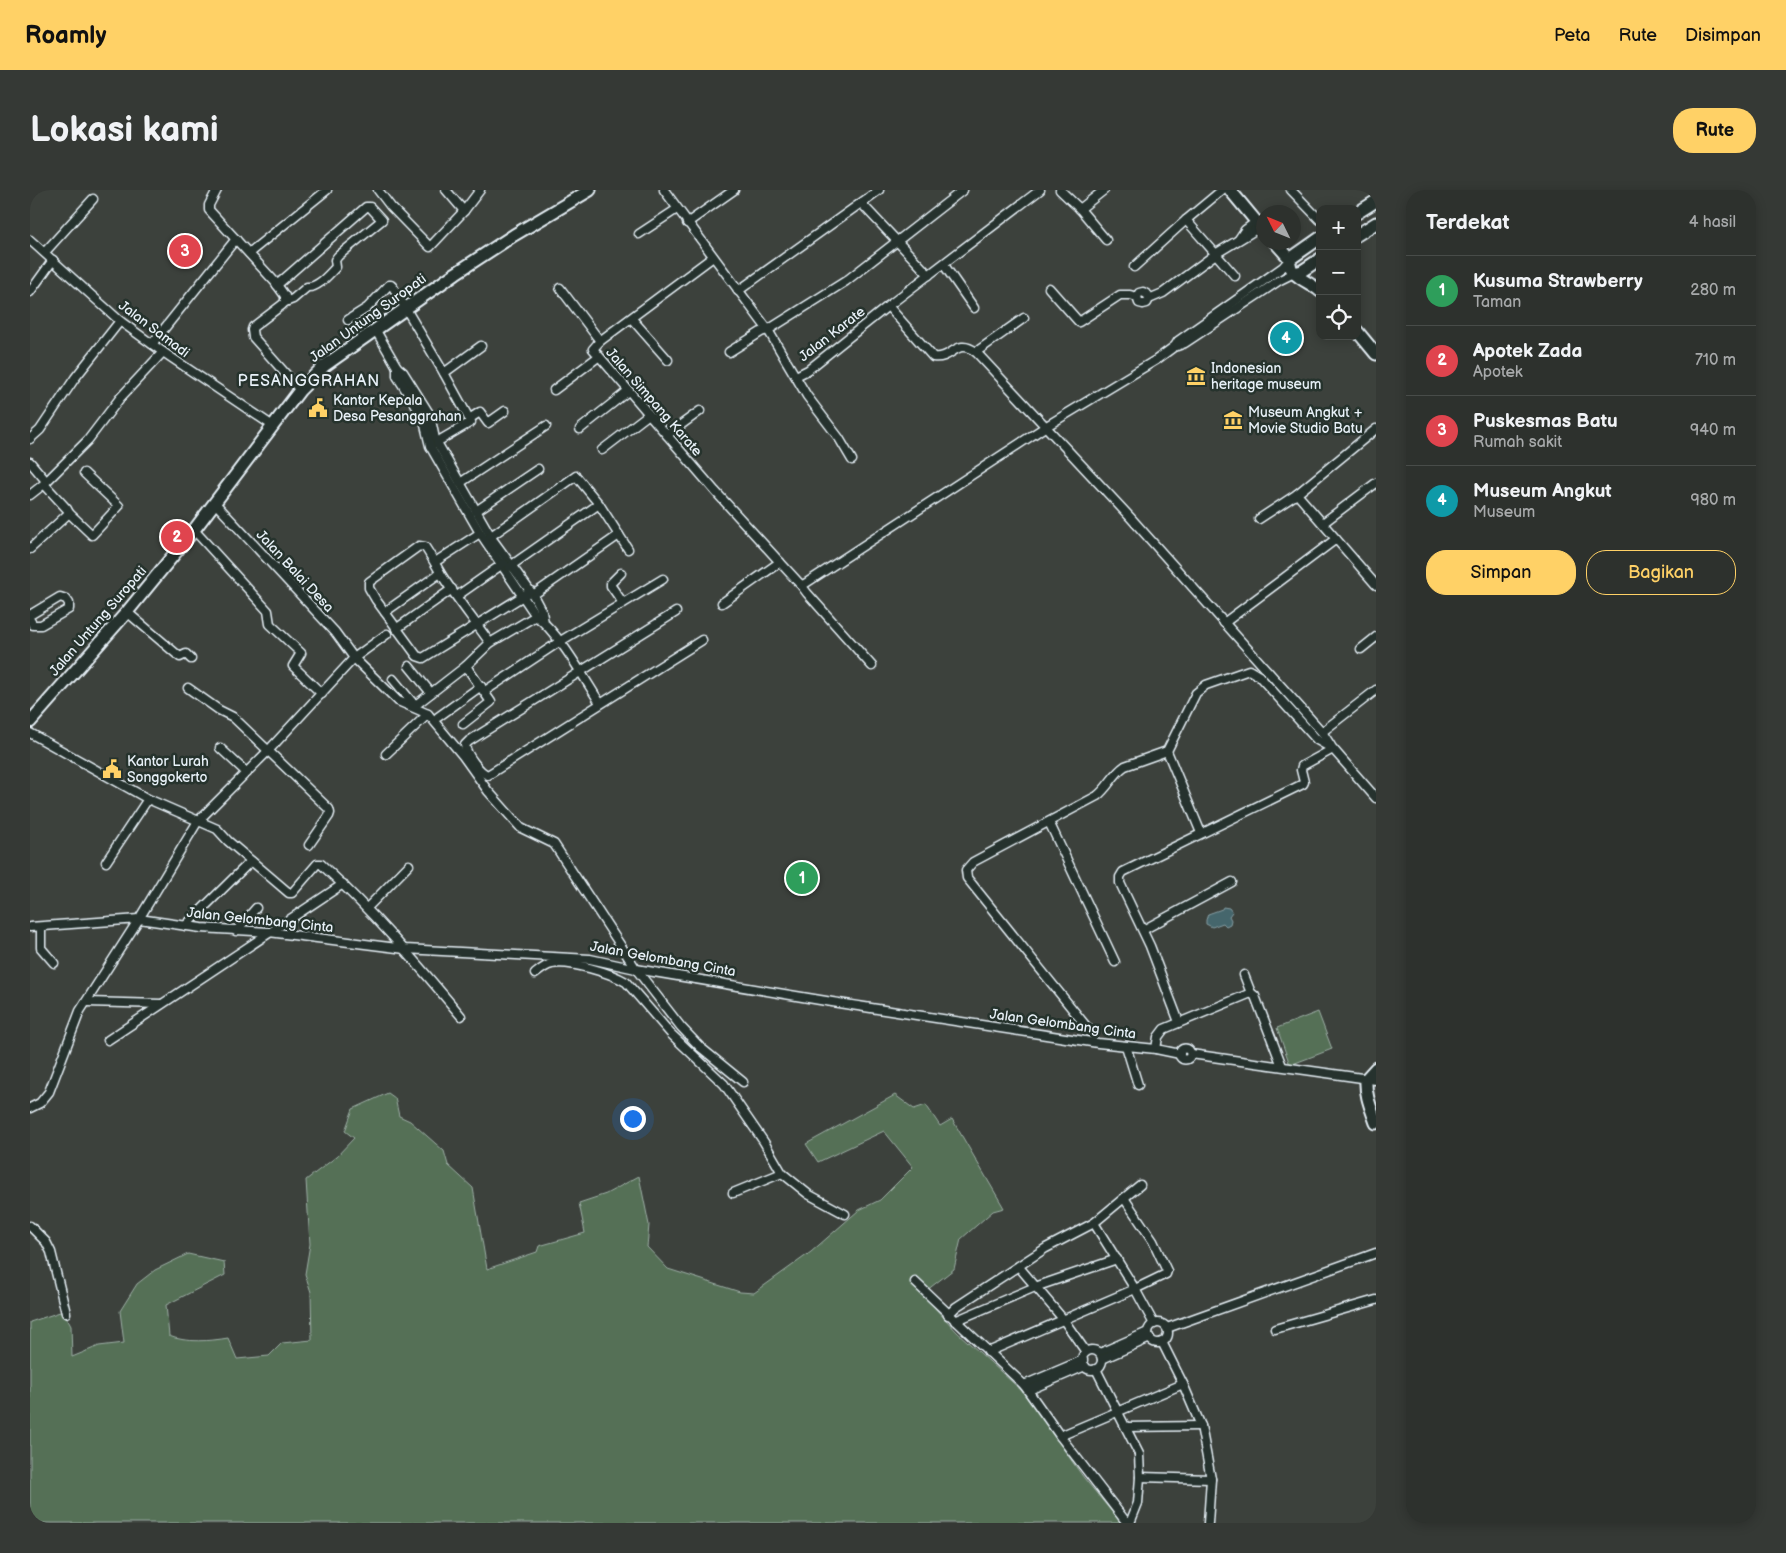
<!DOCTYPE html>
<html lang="id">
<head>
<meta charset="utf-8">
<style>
  body { margin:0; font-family:"Balsamiq Sans",sans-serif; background:#353935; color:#f1f3f6 }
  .controls { position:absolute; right:15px; top:15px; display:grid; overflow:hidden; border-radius:10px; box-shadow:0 2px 12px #0003 }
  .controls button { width:45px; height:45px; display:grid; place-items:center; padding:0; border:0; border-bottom:1px solid #484c49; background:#2d312d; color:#f1f3f6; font:25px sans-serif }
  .compass { position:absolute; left:1226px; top:15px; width:45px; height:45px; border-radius:50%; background:#2d312d; box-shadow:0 2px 12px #0003; rotate:313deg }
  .you { position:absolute; left:602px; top:928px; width:18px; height:18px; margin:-12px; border:4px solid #fff; border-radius:50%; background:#1a73e8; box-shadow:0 0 0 8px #1a73e833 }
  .badge { display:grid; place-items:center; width:32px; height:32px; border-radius:50%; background:#ffd166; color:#fff; font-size:16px; font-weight:700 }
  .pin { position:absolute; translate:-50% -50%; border:2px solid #fff; box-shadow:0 1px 5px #0006 }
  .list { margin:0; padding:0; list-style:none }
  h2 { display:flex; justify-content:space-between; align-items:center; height:65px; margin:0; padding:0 20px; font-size:21px }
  h2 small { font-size:16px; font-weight:400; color:#a7a9aa }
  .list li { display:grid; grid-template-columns:32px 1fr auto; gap:15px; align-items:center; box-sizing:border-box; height:70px; padding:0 20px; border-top:1px solid #484c49 }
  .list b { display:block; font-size:19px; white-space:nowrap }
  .list p { margin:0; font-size:16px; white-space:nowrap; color:#a7a9aa }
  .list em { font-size:16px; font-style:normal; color:#a7a9aa }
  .actions { display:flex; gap:10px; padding:15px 20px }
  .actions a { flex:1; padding:11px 0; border:1px solid #ffd166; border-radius:20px; text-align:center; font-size:18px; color:#ffd166 }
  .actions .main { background:#ffd166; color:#111 }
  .icon { flex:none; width:28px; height:28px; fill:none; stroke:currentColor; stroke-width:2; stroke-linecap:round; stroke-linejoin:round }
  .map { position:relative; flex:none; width:1346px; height:1333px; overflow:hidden; border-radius:20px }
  header { display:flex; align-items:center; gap:30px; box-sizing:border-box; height:70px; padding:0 25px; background:#ffd166; color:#111 }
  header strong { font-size:24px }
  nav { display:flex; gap:28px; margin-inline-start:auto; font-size:18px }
  .intro { display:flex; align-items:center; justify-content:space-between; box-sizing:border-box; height:120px; padding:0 30px }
  h1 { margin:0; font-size:35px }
  .button { padding:12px 22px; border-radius:20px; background:#ffd166; color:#111; font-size:18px; font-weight:700 }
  main { display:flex; gap:30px; padding:0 30px }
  aside { flex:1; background:#2d312d; border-radius:20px; box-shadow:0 2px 12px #0003 }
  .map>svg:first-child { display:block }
</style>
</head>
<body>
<header>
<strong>Roamly</strong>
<nav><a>Peta</a><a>Rute</a><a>Disimpan</a></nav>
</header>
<div class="intro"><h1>Lokasi kami</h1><a class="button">Rute</a></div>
<main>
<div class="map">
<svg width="1346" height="1333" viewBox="0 0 1346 1333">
  <rect width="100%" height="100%" fill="#3c413c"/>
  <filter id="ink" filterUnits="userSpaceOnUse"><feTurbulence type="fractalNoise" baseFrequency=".02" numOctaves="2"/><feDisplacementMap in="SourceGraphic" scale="10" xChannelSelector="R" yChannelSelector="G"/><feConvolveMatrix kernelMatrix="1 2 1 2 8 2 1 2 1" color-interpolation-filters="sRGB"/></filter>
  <g filter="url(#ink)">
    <g fill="#556f56" stroke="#9eb0a7">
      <polygon points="1288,822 1302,859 1260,875 1247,838"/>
      <path d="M 358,903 L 365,908 L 369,926 L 380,931 L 414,961 L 418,975 L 443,998 L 457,1079 L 507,1062 L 509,1056 L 555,1043 L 549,1013 L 576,1004 L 609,986 L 619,1035 L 617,1057 L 638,1079 L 710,1102 L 724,1103 L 781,1062 L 829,1020 L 850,1010 L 883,977 L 854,941 L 788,972 L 776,954 L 865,905 L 884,919 L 896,915 L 910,936 L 922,929 L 974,1018 L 963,1021 L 931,1049 L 924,1079 L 892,1104 L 927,1142 L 992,1201 L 1054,1288 L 1091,1333 L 0,1333 L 0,1132 L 33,1121 L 41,1136 L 42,1167 L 69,1156 L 94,1153 L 90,1121 L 107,1094 L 125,1080 L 158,1064 L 194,1072 L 195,1085 L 136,1115 L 139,1146 C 156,1153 181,1151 198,1148 L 207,1169 L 239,1166 L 252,1153 L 282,1150 L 281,1102 L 275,1084 L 280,1054 L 276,990 L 306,967 L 324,948 L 315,941 L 323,919 Z"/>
    </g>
    <polygon fill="#45666c" stroke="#869ea4" points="1193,717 1199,718 1202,722 1199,726 1201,730 1200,734 1196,736 1193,733 1182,737 1176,734 1176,730 1178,724 1192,719"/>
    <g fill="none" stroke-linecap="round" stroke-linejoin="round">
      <g stroke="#e8f1f8" stroke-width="11">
        <g id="street">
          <polyline points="187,0 179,15 179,20 245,92 255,106 255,112 252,115 223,137 222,140 223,147 270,200"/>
          <polyline points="348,0 361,17 400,57 434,21 450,0"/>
          <polyline points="416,0 434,21"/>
          <polyline points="634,0 738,140 777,206 809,248 822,270"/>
          <polyline points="1030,0 1050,19 1076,50"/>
          <polyline points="1261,0 1290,30"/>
          <polyline points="831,13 899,85"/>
          <polyline points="1050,19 1074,0"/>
          <polyline points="1156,30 1205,86"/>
          <polyline points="657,33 704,0"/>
          <polyline points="609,44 647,19"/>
          <polyline points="1209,49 1215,40 1226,32"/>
          <polyline points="0,50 90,131 133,162 243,236"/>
          <polyline points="15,62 63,9"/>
          <polyline points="219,63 297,0"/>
          <polyline points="683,67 570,151 563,159 685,301 769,393 773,395 1015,237 1126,170 1145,156 1148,151 1253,77 1260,69"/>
          <polyline points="914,75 944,118"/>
          <polyline points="1104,77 1156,30 1192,0"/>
          <path d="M 247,95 L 336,17 L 340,17 L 352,30 L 308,66 L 305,70 L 306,77 C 298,85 288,98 277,97 L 263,109 L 255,112"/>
          <polyline points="530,98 570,151"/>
          <polyline points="1019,98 1049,132 1090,105 1100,105 1107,107"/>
          <polyline points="708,101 849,0"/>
          <polyline points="0,102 23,70"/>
          <polyline points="1119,109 1118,105 1113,102 1109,103 1107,107 1109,113 1113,114 1117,113 1119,109 1133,103 1187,63 1230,37"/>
          <path d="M 858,116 L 903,167 C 923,170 926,147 946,162 L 1100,327 L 1292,542 L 1301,556"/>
          <polyline points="602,129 638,170"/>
          <polyline points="318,130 337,118 359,95 361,95 363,97 414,183 441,232 405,253"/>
          <polyline points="345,139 367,177 373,182 400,225 405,249 463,350 503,405 512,422 514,432"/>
          <polyline points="122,154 206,49"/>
          <polyline points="1147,156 1155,153 1250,90 1264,83"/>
          <polyline points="699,162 731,142 738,140 816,91 933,0"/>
          <polyline points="946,162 994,128"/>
          <path d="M 367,177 L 367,186 L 393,227 L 400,256 L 450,343 L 506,426 C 529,443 554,488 570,513"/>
          <polyline points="414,183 451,156"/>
          <polyline points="766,186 778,180 858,116 1010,0"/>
          <polyline points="524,200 568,167"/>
          <polyline points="439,229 450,222 458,233 475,221"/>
          <polyline points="550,239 598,201"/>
          <polyline points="637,245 670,221"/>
          <polyline points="0,249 10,240 45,188 90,131"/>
          <polyline points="572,260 619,224"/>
          <polyline points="0,272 16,291"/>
          <polyline points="430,293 516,236"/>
          <polyline points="1267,304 1346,395"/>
          <polyline points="0,305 14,294 58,250 90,208 133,162"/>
          <polyline points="446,321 508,279"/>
          <polyline points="39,323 62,345 89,316 54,283"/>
          <polyline points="1229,329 1267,304 1346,239"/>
          <polyline points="1293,333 1346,293"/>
          <polyline points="164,340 238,421 240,434 271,463 263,476 292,504"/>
          <polyline points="461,346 546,286 569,314 598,359"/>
          <polyline points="0,359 39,323 37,319 14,294"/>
          <polyline points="405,372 450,343"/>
          <polyline points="479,377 569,314"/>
          <polyline points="591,383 581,393 581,396 593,413"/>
          <polyline points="771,395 777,403 842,476"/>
          <polyline points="503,405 589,345"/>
          <polyline points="427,406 474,373"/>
          <polyline points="692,413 750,372"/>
          <polyline points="97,422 150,467 156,464 161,469"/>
          <polyline points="355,422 410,383"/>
          <path d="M 646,422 L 439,551 L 435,555 C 436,564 450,583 458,585 L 672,450"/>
          <polyline points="0,425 30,407 36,409 39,413 39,419 11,435 3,435 0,430"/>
          <polyline points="1194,433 1306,349"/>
          <polyline points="366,439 422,399"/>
          <polyline points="357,444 324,468 368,511 398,524 433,566 458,601 491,638 524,654 606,779 651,837 670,857 713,892"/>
          <path d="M 460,453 C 444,430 426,408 411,384 C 406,375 401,366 395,357 L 389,356 L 339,392 L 339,398 L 346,410 L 387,466 L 393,468 L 493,406 L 500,401"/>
          <polyline points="1331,459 1346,447"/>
          <polyline points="379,476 401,503"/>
          <polyline points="363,489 382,512 387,514 436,476 460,453 509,424"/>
          <polyline points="158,498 189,520 203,527 299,619 300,623 299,626 279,655"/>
          <polyline points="455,501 529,452 633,389"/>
          <polyline points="408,527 451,496"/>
          <polyline points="433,534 461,512 436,476"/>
          <polyline points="1292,542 1346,500"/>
          <path d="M 0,543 L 118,609 L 187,639 L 198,651 L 259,703 L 262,703 L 287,674 L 291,674 C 342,721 387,773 431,826"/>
          <polyline points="190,558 217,583"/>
          <polyline points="1137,561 1171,643"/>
          <polyline points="356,564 398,524"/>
          <polyline points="1019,632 1085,772"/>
          <polyline points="76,672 118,609"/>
          <polyline points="337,718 379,675"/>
          <polyline points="155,736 221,671"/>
          <polyline points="0,737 109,729 171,738 239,742 375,759 560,769 606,779 802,812 1068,853 1126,859 1150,864"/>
          <polyline points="11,737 11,758 24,773"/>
          <polyline points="1113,740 1202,692"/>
          <polyline points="206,741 226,718"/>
          <path d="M 505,784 C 510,780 516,775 522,774 C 539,770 581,783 596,792 L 641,844 L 694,894 L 734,952 L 752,983 L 778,1004 L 815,1024"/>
          <polyline points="1214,785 1221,803"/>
          <polyline points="57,812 131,814"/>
          <polyline points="1149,832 1120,756 1090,693 1090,687 1093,682 1273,594 1274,592 1271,580 1272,576 1303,559"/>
          <path d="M 1060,841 L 937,688 L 936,680 L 943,672 L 1067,606 C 1078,598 1083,584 1095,576 L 1137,561 L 1166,503 L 1176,495 L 1219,480 L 1229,486 L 1287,550 L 1303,559 L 1346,608"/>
          <polyline points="78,850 313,694"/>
          <polyline points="1096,856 1108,895"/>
          <circle cx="1155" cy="864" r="5.5"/>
          <polyline points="1126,859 1128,847 1134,839 1221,803 1225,806 1252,876"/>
          <polyline points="1161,864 1346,890"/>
          <polyline points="0,918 10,913 19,902 50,821 109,729 168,631 238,561 324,468 305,442 185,313"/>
          <polyline points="703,1003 752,983"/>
          <polyline points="1094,1008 1110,995"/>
          <polyline points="1064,1033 1105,1099 1124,1134"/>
          <polyline points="0,1036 16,1052 21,1062 36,1123"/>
          <polyline points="989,1077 1033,1129 1056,1162"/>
          <polyline points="885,1092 994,1195 1030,1246 1097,1333"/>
          <polyline points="918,1125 926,1117 1016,1058 1064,1033 1094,1008 1123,1051 1137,1081 1136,1084 1105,1099 958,1162"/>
          <polyline points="925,1131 1005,1097 1087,1069"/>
          <circle cx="1128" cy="1143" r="10"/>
          <polyline points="1137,1138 1346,1063"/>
          <polyline points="1245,1139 1346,1110"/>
          <polyline points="1132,1152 1153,1194 1171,1236 1181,1289 1178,1333"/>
          <circle cx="1062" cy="1170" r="10"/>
          <polyline points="1070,1163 1118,1142"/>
          <polyline points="1072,1169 1120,1148"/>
          <polyline points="1066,1179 1109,1264 1110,1287 1108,1313 1100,1333"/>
          <polyline points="994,1195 1053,1170"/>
          <polyline points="999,1200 1055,1176"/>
          <polyline points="1096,1237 1171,1236"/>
          <polyline points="1030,1246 1153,1194"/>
          <polyline points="1110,1287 1181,1289"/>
        </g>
      </g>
      <g stroke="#e8f1f8" stroke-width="15">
        <g id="secondary">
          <polyline points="1200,0 1234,41"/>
          <polyline points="1327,23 1346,11"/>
          <polyline points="1327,45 1346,33"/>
          <path d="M 1245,52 L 1260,69 C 1257,86 1279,91 1290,101"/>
          <polyline points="1260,69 1290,48"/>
          <polyline points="1264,83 1272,81 1290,69"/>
          <polyline points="1327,141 1346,164"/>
          <polyline points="0,532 97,422 164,340 270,200 294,176 426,83 484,45 560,0"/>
          <path d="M 1346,878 L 1336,889 C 1335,905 1341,918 1346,933"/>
        </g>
      </g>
      <use href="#street" stroke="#26332d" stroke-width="8"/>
      <use href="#secondary" stroke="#26332d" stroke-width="11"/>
    </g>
  </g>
  <defs>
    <g id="museum-bare" transform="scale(1.5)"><path d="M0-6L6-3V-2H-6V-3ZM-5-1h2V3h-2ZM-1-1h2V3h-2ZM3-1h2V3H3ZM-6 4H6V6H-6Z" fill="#ffd166" stroke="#26332d" stroke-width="2.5" paint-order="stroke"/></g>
    <g id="civic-bare" transform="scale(1.5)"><path d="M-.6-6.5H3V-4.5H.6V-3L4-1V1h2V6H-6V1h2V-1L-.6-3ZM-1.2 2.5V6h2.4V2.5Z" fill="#ffd166" stroke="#26332d" stroke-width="2.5" paint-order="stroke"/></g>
  </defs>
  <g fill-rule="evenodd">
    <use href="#museum-bare" x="1166" y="186"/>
    <use href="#civic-bare" x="288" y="218"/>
    <use href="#museum-bare" x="1203" y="230"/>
    <use href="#civic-bare" x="82" y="579"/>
  </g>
  <g text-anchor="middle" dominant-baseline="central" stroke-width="5" stroke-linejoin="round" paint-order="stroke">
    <g font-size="14" fill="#e8f1f8" stroke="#26332d">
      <text transform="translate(338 128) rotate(-36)">Jalan Untung Suropati</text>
      <text transform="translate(124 139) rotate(37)">Jalan Samadi</text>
      <text transform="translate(802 144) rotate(-38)">Jalan Karate</text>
      <text transform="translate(624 212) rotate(49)">Jalan Simpang Karate</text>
      <text transform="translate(265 381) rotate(47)">Jalan Balai Desa</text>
      <text transform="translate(68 431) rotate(-49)">Jalan Untung Suropati</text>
      <text transform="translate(230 730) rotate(6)">Jalan Gelombang Cinta</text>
      <text transform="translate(633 769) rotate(10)">Jalan Gelombang Cinta</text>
      <text transform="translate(1033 834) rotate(8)">Jalan Gelombang Cinta</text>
    </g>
    <g font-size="14" fill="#e8f1f8" stroke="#26332d" text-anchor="start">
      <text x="1181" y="178">Indonesian<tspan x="1181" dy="16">heritage museum</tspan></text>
      <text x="303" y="210">Kantor Kepala<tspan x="303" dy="16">Desa Pesanggrahan</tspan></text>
      <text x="1218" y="222">Museum Angkut +<tspan x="1218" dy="16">Movie Studio Batu</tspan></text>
      <text x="97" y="571">Kantor Lurah<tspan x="97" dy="16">Songgokerto</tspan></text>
    </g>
    <g font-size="16" letter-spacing="1" fill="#e8f1f8" stroke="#26332d">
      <text x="279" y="191">PESANGGRAHAN</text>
    </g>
  </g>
</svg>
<div class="controls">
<button>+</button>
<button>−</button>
<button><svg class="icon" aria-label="locate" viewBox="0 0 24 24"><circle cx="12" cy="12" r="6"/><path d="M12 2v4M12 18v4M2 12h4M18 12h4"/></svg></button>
</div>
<svg class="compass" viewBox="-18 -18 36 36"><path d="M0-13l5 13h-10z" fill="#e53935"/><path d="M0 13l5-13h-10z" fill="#a7a9aa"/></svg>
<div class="you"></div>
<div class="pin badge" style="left:772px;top:688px;background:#2e9e5b">1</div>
<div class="pin badge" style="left:147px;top:347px;background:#e0444e">2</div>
<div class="pin badge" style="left:155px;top:61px;background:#e0444e">3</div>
<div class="pin badge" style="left:1256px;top:148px;background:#0f9aa8">4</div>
</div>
<aside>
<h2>Terdekat<small>4 hasil</small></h2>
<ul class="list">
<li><span class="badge" style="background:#2e9e5b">1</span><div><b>Kusuma Strawberry</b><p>Taman</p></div><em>280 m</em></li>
<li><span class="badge" style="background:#e0444e">2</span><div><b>Apotek Zada</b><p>Apotek</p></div><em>710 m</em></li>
<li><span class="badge" style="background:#e0444e">3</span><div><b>Puskesmas Batu</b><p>Rumah sakit</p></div><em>940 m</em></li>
<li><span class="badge" style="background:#0f9aa8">4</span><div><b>Museum Angkut</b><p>Museum</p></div><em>980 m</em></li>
</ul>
<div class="actions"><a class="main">Simpan</a><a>Bagikan</a></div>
</aside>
</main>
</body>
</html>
